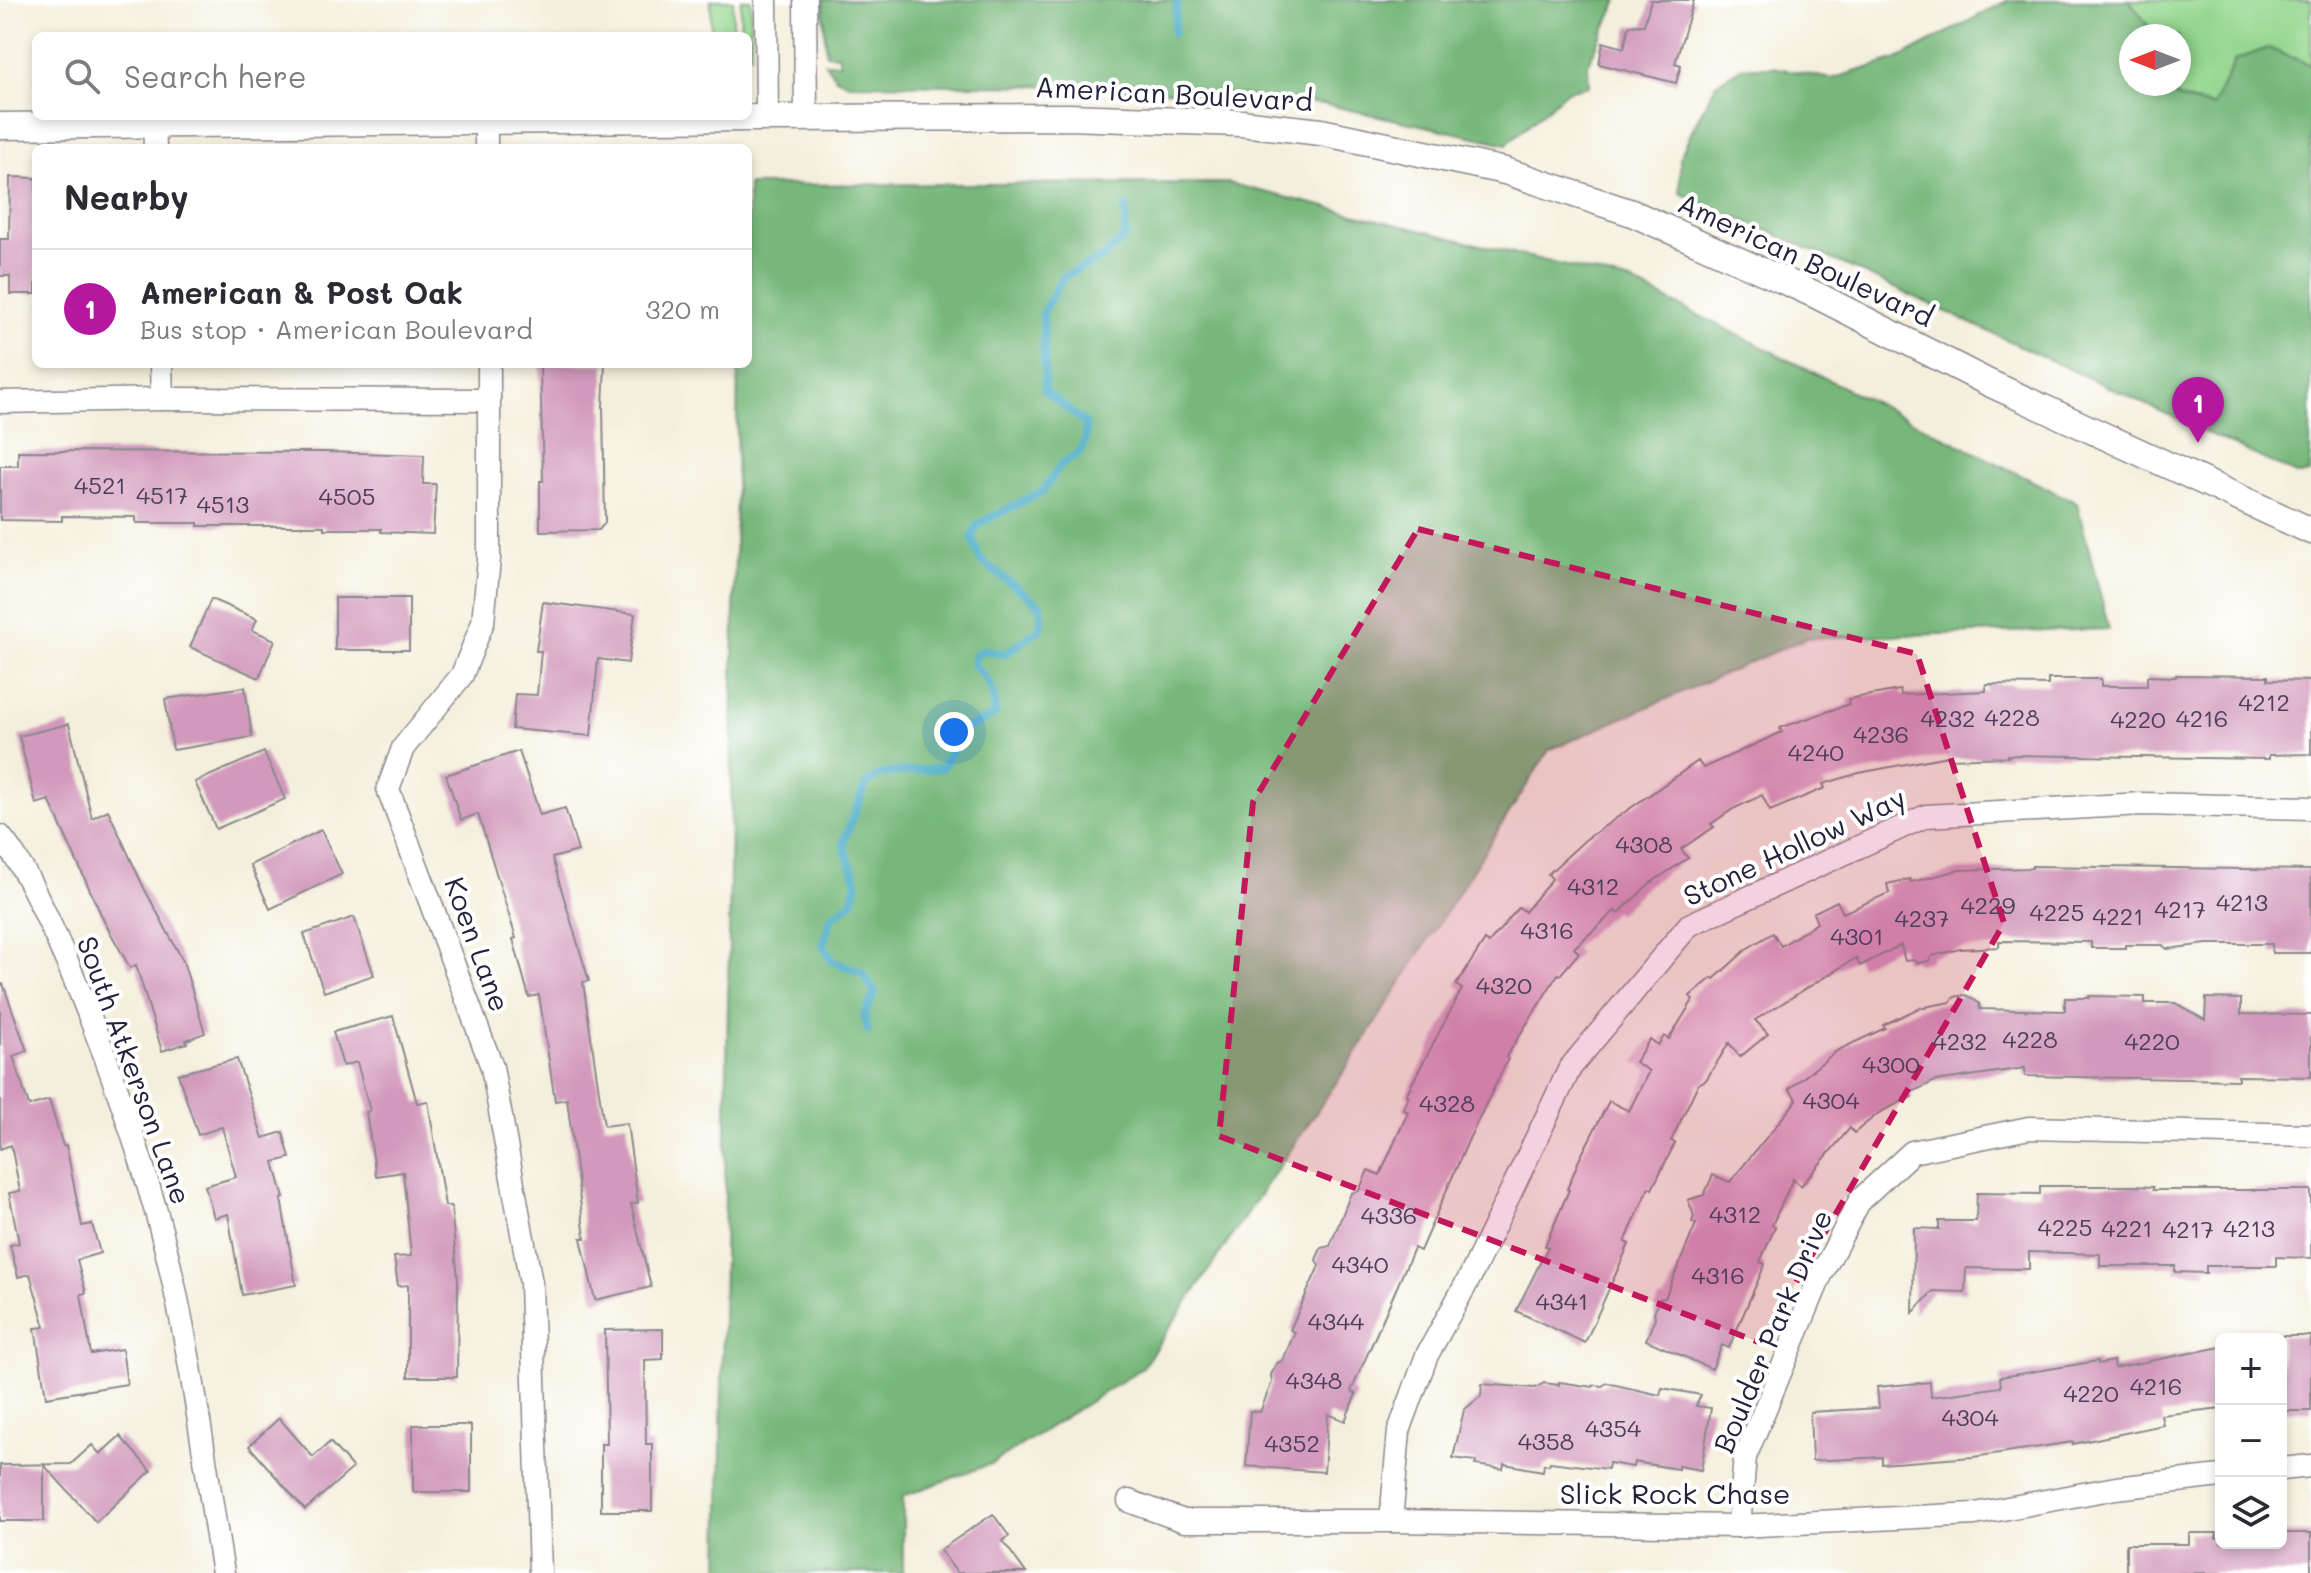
<!DOCTYPE html>
<html lang="en">
<head>
<meta charset="utf-8">
<style>
  body { margin:0; font-family:Mali,sans-serif; background:#f2f2f3; color:#2b2b33 }
  .controls { position:absolute; right:24px; bottom:24px; display:grid; overflow:hidden; border-radius:12px; box-shadow:0 4px 12px #0003 }
  .controls button { width:72px; height:72px; display:grid; place-items:center; padding:0; border:0; border-bottom:2px solid #e1e1e2; background:#fff; color:#2b2b33; font:40px sans-serif }
  .compass { position:absolute; left:2119px; top:24px; width:72px; height:72px; border-radius:50%; background:#fff; box-shadow:0 4px 12px #0003; rotate:270deg }
  .you { position:absolute; left:954px; top:732px; width:28px; height:28px; margin:-20px; border:6px solid #fff; border-radius:50%; background:#1a73e8; box-shadow:0 0 0 12px #1a73e833 }
  .badge { display:grid; place-items:center; width:52px; height:52px; border-radius:50%; background:#b5179e; color:#fff; font-size:26px; font-weight:700 }
  .pin { position:absolute; translate:-50% -66px; filter:drop-shadow(0 2px 4px #0008) }
  .pin::after { content:''; position:absolute; top:42px; width:28px; height:24px; background:inherit; clip-path:polygon(0 0,100% 0,50% 100%) }
  .list { margin:0; padding:0; list-style:none }
  h2 { display:flex; justify-content:space-between; align-items:center; height:104px; margin:0; padding:0 32px; font-size:34px }
  h2 small { font-size:26px; font-weight:400; color:#7c7c81 }
  .list li { display:grid; grid-template-columns:52px 1fr auto; gap:24px; align-items:center; box-sizing:border-box; height:120px; padding:0 32px; border-top:2px solid #e1e1e2 }
  .list b { display:block; font-size:30px; white-space:nowrap }
  .list p { margin:0; font-size:26px; white-space:nowrap; color:#7c7c81 }
  .list em { font-size:26px; font-style:normal; color:#7c7c81 }
  .icon { flex:none; width:44px; height:44px; fill:none; stroke:currentColor; stroke-width:2; stroke-linecap:round; stroke-linejoin:round }
  .map { position:relative; flex:none; width:2311px; height:1573px; overflow:hidden }
  .search { position:absolute; background:#fff; box-shadow:0 4px 12px #0003; left:32px; top:32px; width:720px; height:88px; display:flex; align-items:center; gap:20px; box-sizing:border-box; padding:0 28px; border-radius:12px; color:#7c7c81; font-size:30px }
  .panel { position:absolute; background:#fff; box-shadow:0 4px 12px #0003; left:32px; top:144px; width:720px; height:224px; border-radius:12px }
  .map>svg:first-child { display:block }
</style>
</head>
<body>
<div class="map">
<svg width="2311" height="1573" viewBox="0 0 2311 1573">
  <rect width="100%" height="100%" fill="#fff"/>
  <filter id="ink" filterUnits="userSpaceOnUse"><feTurbulence type="fractalNoise" baseFrequency=".0125" numOctaves="2"/><feDisplacementMap in="SourceGraphic" scale="16" xChannelSelector="R" yChannelSelector="G"/><feConvolveMatrix kernelMatrix="1 2 1 2 8 2 1 2 1" color-interpolation-filters="sRGB"/></filter>
  <filter id="wash" filterUnits="userSpaceOnUse"><feTurbulence type="fractalNoise" baseFrequency=".006" numOctaves="4" result="noise"/><feDisplacementMap in="SourceGraphic" scale="32" xChannelSelector="R" yChannelSelector="G"/><feGaussianBlur stdDeviation="1.8" result="paint"/><feColorMatrix in="noise" values="0 0 0 0 0 0 0 0 0 0 0 0 0 0 0 0 0 1.4 0 .05"/><feComposite in="paint" operator="in"/></filter>
  <g filter="url(#wash)">
    <rect width="100%" height="100%" fill="#f4efdc"/>
    <g fill="#94d78f" stroke="#5b7c65" stroke-width="2">
      <rect x="711" y="0" width="22" height="36"/>
      <polygon points="741,0 751,0 751,55 748,55 748,36 740,36"/>
      <polygon points="2129,0 2311,0 2311,65 2268,48 2235,60 2214,106 2179,99 2164,84 2179,84 2179,36 2151,36 2151,29"/>
    </g>
    <g fill="#77b87a" stroke="#4c6d5a" stroke-width="2">
      <polygon points="823,0 1618,0 1588,64 1589,86 1567,91 1507,144 1323,104 1243,95 1067,86 849,84 836,78 825,63 839,63 839,55 826,54"/>
      <polygon points="2008,0 2129,0 2151,30 2151,36 2131,36 2131,84 2164,84 2179,99 2213,106 2235,60 2268,48 2311,65 2310,474 2298,475 1839,262 1680,193 1680,157 1699,116 1717,83 1743,67 1773,67 1831,79 1898,59"/>
      <polygon points="1228,183 1631,282 2077,503 2109,629 1806,638 1549,750 1351,1061 1142,1368 993,1463 903,1496 903,1573 719,1573 738,364 748,364 748,185"/>
    </g>
    <g fill="none" stroke-linecap="round" stroke-linejoin="round">
      <g stroke="#49acc8" stroke-width="8">
        <polyline points="1174,33 1177,0"/>
        <path d="M 868,1030 L 864,1016 L 875,992 L 861,972 L 832,961 L 823,945 L 831,917 L 852,902 L 857,882 L 843,843 L 866,784 L 881,774 L 942,768 L 963,730 L 995,715 C 995,693 991,681 974,666 L 975,655 L 984,650 L 1005,654 L 1041,628 L 1041,606 L 980,560 L 972,537 L 978,524 L 1043,491 L 1061,465 L 1079,453 L 1086,439 L 1085,423 L 1045,391 L 1043,312 L 1063,277 L 1104,257 L 1125,237 L 1126,207"/>
      </g>
    </g>
    <g id="blocks">
      <g fill="#d299bc">
        <polygon points="1651,0 1694,0 1675,63 1681,65 1676,83 1599,64 1603,42 1624,48 1629,26 1644,25"/>
        <polygon points="10,177 36,178 36,294 10,294 10,276 0,276 0,239 9,239"/>
        <polygon points="540,364 605,364 603,406 605,523 599,530 540,531 540,481 543,481"/>
        <polygon points="18,451 325,452 424,455 423,484 436,484 433,534 381,532 381,529 324,529 324,526 198,526 198,523 136,523 136,517 62,516 62,521 0,520 0,466 18,466"/>
        <rect x="335" y="598" width="74" height="52"/>
        <polygon points="211,599 257,619 252,630 275,640 259,678 190,647"/>
        <polygon points="543,602 635,614 628,663 598,659 591,736 512,729 515,694 537,695 541,651 536,651"/>
        <polygon points="2176,675 2268,676 2268,680 2311,681 2311,754 2269,755 2269,759 2008,755 2008,757 1948,759 1948,756 1859,773 1823,784 1825,788 1770,811 1762,795 1733,809 1711,824 1714,827 1681,849 1688,858 1649,884 1618,914 1615,911 1574,948 1579,953 1560,975 1558,974 1506,1057 1508,1059 1469,1139 1420,1251 1414,1248 1376,1335 1351,1391 1356,1394 1345,1421 1328,1414 1324,1472 1246,1466 1250,1411 1260,1412 1272,1382 1271,1375 1276,1364 1283,1360 1295,1332 1290,1330 1319,1266 1316,1260 1321,1248 1330,1246 1351,1193 1359,1191 1368,1170 1380,1175 1408,1112 1403,1109 1409,1096 1406,1095 1462,989 1456,985 1485,940 1489,943 1519,907 1525,912 1552,879 1548,874 1585,840 1698,761 1703,768 1782,732 1780,728 1849,704 1848,699 1900,690 1901,695 1986,691 1986,684 2048,685 2048,679 2101,679 2101,686 2147,686 2147,676 2176,677"/>
        <polygon points="245,687 252,737 173,750 165,699"/>
        <polygon points="69,724 92,818 108,810 143,886 183,961 205,1033 186,1040 187,1043 162,1051 136,965 130,968 104,921 49,800 36,804 19,736"/>
        <polygon points="519,751 540,815 565,808 578,851 552,858 589,981 583,982 604,1126 627,1123 638,1203 631,1204 651,1287 595,1300 581,1238 585,1238 567,1099 555,1101 539,995 529,997 513,939 516,938 478,814 461,820 446,775"/>
        <polygon points="264,752 285,799 216,829 195,782"/>
        <polygon points="321,830 342,874 270,909 250,865"/>
        <polygon points="2032,866 2311,870 2311,953 2272,953 2272,944 2207,944 2167,949 2162,945 2125,945 2125,948 2091,948 2091,942 1999,941 1999,947 1960,949 1932,956 1929,961 1918,963 1913,960 1905,961 1901,945 1860,966 1856,958 1755,1020 1768,1034 1740,1057 1729,1043 1706,1080 1698,1084 1671,1141 1675,1143 1652,1189 1649,1187 1625,1242 1629,1244 1585,1343 1516,1311 1548,1247 1545,1246 1569,1190 1567,1189 1579,1160 1609,1101 1629,1111 1649,1071 1635,1062 1650,1039 1658,1045 1664,1036 1669,1039 1693,1000 1690,996 1712,978 1714,979 1748,948 1773,933 1781,946 1817,923 1813,913 1837,901 1843,913 1889,893 1887,884 1910,879 1911,882 1959,870 2032,868"/>
        <polygon points="354,917 374,975 324,992 304,934"/>
        <polygon points="3,984 27,1051 13,1056 29,1106 49,1100 63,1146 66,1145 82,1226 92,1224 100,1253 77,1260 86,1293 81,1294 91,1354 122,1349 127,1384 46,1397 35,1328 45,1327 30,1274 18,1277 10,1245 19,1243 9,1193 20,1191 11,1145 0,1149 0,985"/>
        <polygon points="1966,995 1979,1003 1980,1009 2065,1011 2065,998 2089,998 2089,996 2145,997 2145,1003 2175,1003 2205,1020 2206,998 2241,999 2241,1014 2311,1015 2311,1077 2238,1076 2238,1080 2025,1076 2025,1068 1935,1081 1910,1093 1912,1097 1880,1112 1854,1133 1850,1128 1801,1186 1793,1179 1772,1225 1775,1227 1760,1262 1765,1264 1729,1348 1722,1345 1712,1369 1646,1340 1655,1318 1654,1312 1659,1299 1665,1298 1696,1224 1692,1222 1694,1216 1688,1200 1704,1195 1713,1175 1730,1182 1797,1100 1789,1089 1838,1050 1885,1028 1883,1025 1919,1008 1951,1002 1954,997"/>
        <polygon points="393,1016 417,1103 428,1101 445,1206 451,1206 458,1280 457,1377 408,1377 408,1285 398,1286 394,1257 411,1256 403,1172 376,1176 366,1112 370,1111 357,1062 343,1066 333,1032"/>
        <polygon points="237,1059 263,1138 283,1132 290,1158 274,1162 284,1198 281,1199 296,1285 242,1295 228,1214 214,1218 205,1186 236,1177 222,1127 198,1135 178,1074"/>
        <polygon points="2040,1186 2132,1186 2153,1187 2153,1190 2311,1190 2311,1258 2276,1257 2276,1266 2206,1266 2206,1273 2175,1272 2175,1266 2100,1266 2100,1254 2029,1252 2029,1269 1966,1268 1965,1292 1933,1291 1913,1313 1914,1228 1939,1229 1939,1221 1976,1221 1977,1193 2040,1194"/>
        <polygon points="663,1329 663,1359 645,1360 646,1444 652,1444 652,1511 601,1511 601,1444 607,1444 605,1330"/>
        <polygon points="2281,1336 2311,1336 2311,1411 2283,1411"/>
        <polygon points="2221,1347 2221,1408 2161,1415 2163,1425 2073,1444 2073,1442 1973,1457 1882,1464 1882,1457 1812,1461 1810,1412 1879,1408 1877,1387 1930,1382 1931,1397 2001,1387 2000,1377 2098,1361 2098,1364 2113,1361 2114,1368"/>
        <polygon points="1559,1382 1593,1387 1594,1385 1602,1386 1607,1383 1660,1395 1662,1388 1701,1395 1696,1406 1711,1408 1701,1470 1678,1466 1678,1469 1634,1462 1633,1467 1609,1463 1608,1469 1550,1462 1549,1465 1544,1464 1543,1471 1504,1464 1503,1469 1475,1465 1476,1461 1453,1458 1464,1410 1481,1396 1482,1384 1535,1388 1544,1383 1559,1385"/>
        <polygon points="279,1418 313,1457 330,1442 353,1468 305,1510 249,1446"/>
        <rect x="413" y="1425" width="58" height="67"/>
        <polygon points="120,1436 151,1471 96,1522 44,1465 44,1521 0,1521 0,1465 71,1464 92,1445 100,1454"/>
        <polygon points="993,1514 1009,1536 1003,1541 1026,1573 957,1573 940,1550"/>
        <polygon points="2189,1533 2217,1533 2216,1538 2221,1538 2221,1543 2281,1543 2281,1533 2311,1533 2311,1573 2126,1573 2126,1544 2189,1544"/>
      </g>
    </g>
  </g>
  <g filter="url(#ink)">
    <use href="#blocks" fill-opacity="0" stroke="#8b888c" stroke-width="2"/>
    <g fill="none" stroke-linecap="round" stroke-linejoin="round">
      <g stroke="#8b888c" stroke-width="25">
        <g id="minor">
          <polyline points="766,0 767,118"/>
          <polyline points="805,0 806,118"/>
          <polyline points="486,120 486,148"/>
          <polyline points="154,123 155,148"/>
          <polyline points="161,364 162,399"/>
          <polyline points="489,364 489,559 483,622 462,675 403,748 388,789 492,1067 531,1283 540,1573"/>
          <polyline points="0,402 162,399 489,400"/>
          <path d="M 0,836 C 29,871 49,923 68,964 C 103,1045 133,1130 157,1215 C 189,1332 203,1454 223,1573"/>
          <polyline points="2281,1469 2311,1466"/>
          <polyline points="1129,1501 1184,1521 1391,1521 1739,1526 1975,1514 2116,1488 2221,1476"/>
          <polyline points="1391,1521 1399,1431 1427,1355 1470,1277 1570,1068 1689,925 1926,816 2142,804 2311,808"/>
          <polyline points="1739,1526 1745,1457 1820,1277 1860,1200 1912,1152 2029,1128 2311,1135"/>
        </g>
      </g>
      <g stroke="#8b888c" stroke-width="29">
        <polyline id="tertiary" points="0,126 748,118 1069,117 1241,123 1321,132 1505,171 1632,213 1816,295 1989,383 2311,531"/>
      </g>
      <use href="#minor" stroke="#fff" stroke-width="22"/>
      <use href="#tertiary" stroke="#fff" stroke-width="26"/>
    </g>
  </g>
  <path fill="#c2185b" fill-opacity="0.2" stroke="#c2185b" stroke-width="6" stroke-dasharray="16 10" stroke-linejoin="round" d="M 1418,529 L 1917,654 L 2004,923 L 1761,1343 L 1219,1136 L 1253,802 Z"/>
  <g text-anchor="middle" dominant-baseline="central" stroke-width="8" stroke-linejoin="round" paint-order="stroke">
    <g font-size="24" fill="#4e405b">
      <text x="100" y="484">4521</text>
      <text x="162" y="494">4517</text>
      <text x="347" y="495">4505</text>
      <text x="223" y="503">4513</text>
      <text x="2264" y="701">4212</text>
      <text x="2012" y="716">4228</text>
      <text x="1948" y="717">4232</text>
      <text x="2202" y="717">4216</text>
      <text x="2138" y="718">4220</text>
      <text x="1881" y="733">4236</text>
      <text x="1816" y="751">4240</text>
      <text x="1644" y="843">4308</text>
      <text x="1593" y="885">4312</text>
      <text x="2242" y="901">4213</text>
      <text x="1988" y="904">4229</text>
      <text x="2180" y="908">4217</text>
      <text x="2057" y="911">4225</text>
      <text x="2118" y="915">4221</text>
      <text x="1922" y="917">4237</text>
      <text x="1547" y="929">4316</text>
      <text x="1857" y="935">4301</text>
      <text x="1504" y="984">4320</text>
      <text x="2030" y="1038">4228</text>
      <text x="1960" y="1040">4232</text>
      <text x="2152" y="1040">4220</text>
      <text x="1891" y="1063">4300</text>
      <text x="1831" y="1099">4304</text>
      <text x="1447" y="1102">4328</text>
      <text x="1735" y="1213">4312</text>
      <text x="1389" y="1214">4336</text>
      <text x="2065" y="1226">4225</text>
      <text x="2127" y="1227">4221</text>
      <text x="2249" y="1227">4213</text>
      <text x="2188" y="1228">4217</text>
      <text x="1360" y="1263">4340</text>
      <text x="1718" y="1274">4316</text>
      <text x="1562" y="1300">4341</text>
      <text x="1336" y="1320">4344</text>
      <text x="1314" y="1379">4348</text>
      <text x="2156" y="1385">4216</text>
      <text x="2091" y="1392">4220</text>
      <text x="1970" y="1416">4304</text>
      <text x="1613" y="1427">4354</text>
      <text x="1546" y="1440">4358</text>
      <text x="1292" y="1442">4352</text>
    </g>
    <g font-size="28" fill="#22223b" stroke="#fff">
      <text transform="translate(1174 93) rotate(3)">American Boulevard</text>
      <text transform="translate(1806 259) rotate(25)">American Boulevard</text>
      <text transform="translate(1794 846) rotate(-25)">Stone Hollow Way</text>
      <text transform="translate(478 944) rotate(70)">Koen Lane</text>
      <text transform="translate(135 1070) rotate(70)">South Atkerson Lane</text>
      <text transform="translate(1772 1331) rotate(-67)">Boulder Park Drive</text>
      <text x="1675" y="1493">Slick Rock Chase</text>
    </g>
  </g>
</svg>
<div class="controls">
<button>+</button>
<button>−</button>
<button><svg class="icon" aria-label="layers" viewBox="0 0 24 24"><path d="M12 4l9 5-9 5-9-5zM3 14l9 5 9-5"/></svg></button>
</div>
<svg class="compass" viewBox="-18 -18 36 36"><path d="M0-13l5 13h-10z" fill="#e53935"/><path d="M0 13l5-13h-10z" fill="#7c7c81"/></svg>
<div class="you"></div>
<div class="pin badge" style="left:2198px;top:443px">1</div>
<div class="search"><svg class="icon" aria-label="search" viewBox="0 0 24 24"><circle cx="10" cy="10" r="6"/><path d="M15 15l6 6"/></svg>Search here</div>
<section class="panel">
<h2>Nearby<small></small></h2>
<ul class="list">
<li><span class="badge">1</span><div><b>American &amp; Post Oak</b><p>Bus stop · American Boulevard</p></div><em>320 m</em></li>
</ul>
</section>
</div>
</body>
</html>
